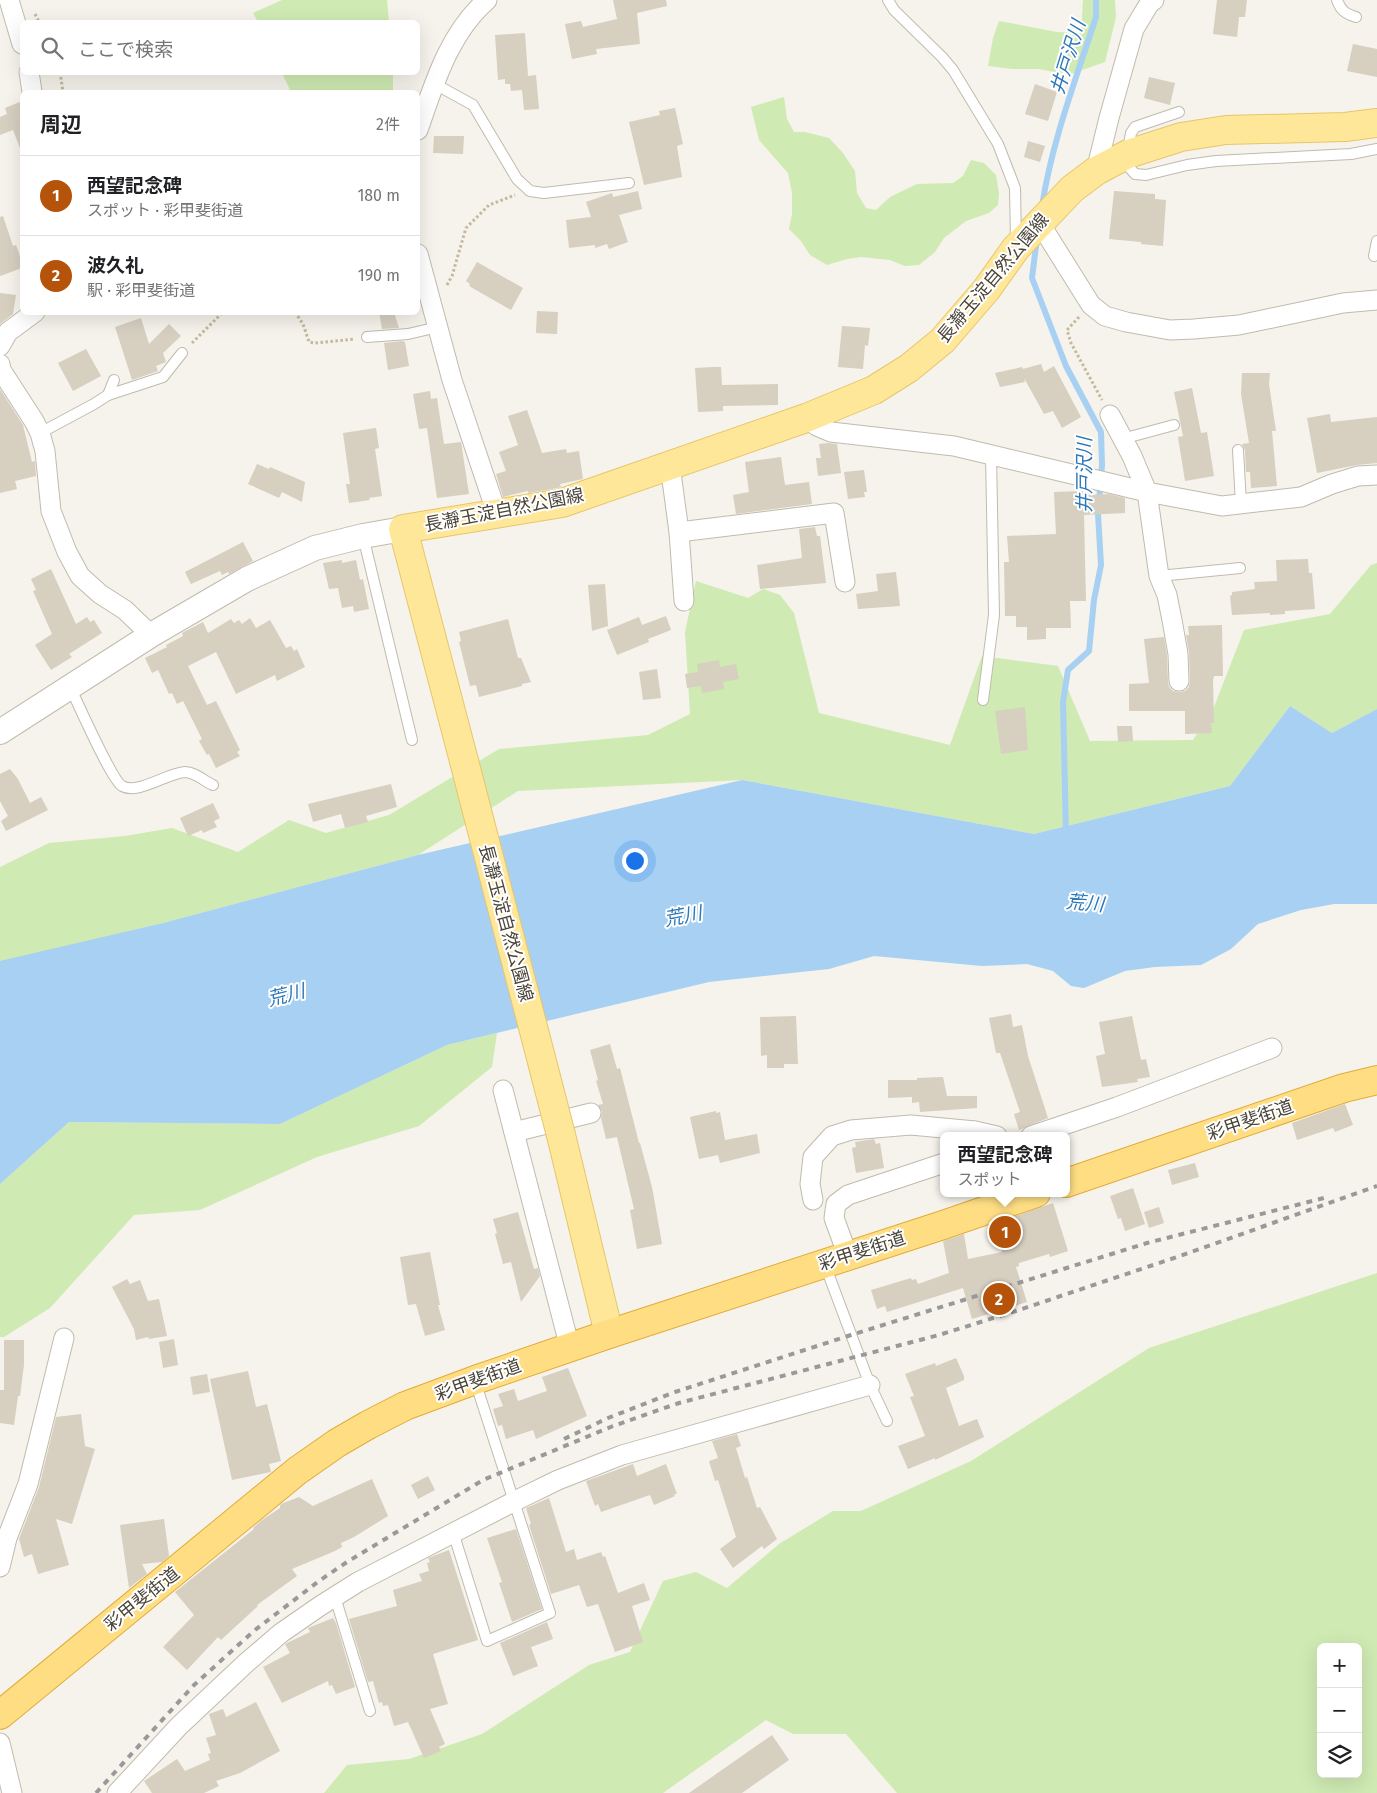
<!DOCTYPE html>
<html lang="ja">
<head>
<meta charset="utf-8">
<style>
  body { margin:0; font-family:"Fira Sans","Noto Sans JP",sans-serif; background:#f2f2f2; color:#202124 }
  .controls { position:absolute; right:15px; bottom:15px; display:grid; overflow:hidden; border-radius:8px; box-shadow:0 5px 20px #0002 }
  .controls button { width:45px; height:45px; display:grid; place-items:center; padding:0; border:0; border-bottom:1px solid #e0e0e0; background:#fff; color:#202124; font:25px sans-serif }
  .you { position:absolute; left:634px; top:860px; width:18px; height:18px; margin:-12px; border:4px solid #fff; border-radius:50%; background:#1a73e8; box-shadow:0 0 0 8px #1a73e833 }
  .badge { display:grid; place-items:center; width:32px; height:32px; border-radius:50%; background:#b45309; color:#fff; font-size:16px; font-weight:700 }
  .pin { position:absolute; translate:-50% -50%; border:2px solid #fff; box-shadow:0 1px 5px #0006 }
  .popup { position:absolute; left:940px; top:1132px; width:130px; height:65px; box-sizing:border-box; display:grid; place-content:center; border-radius:8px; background:#fff; filter:drop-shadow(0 1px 4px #0005); font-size:16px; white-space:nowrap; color:#757577 }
  .popup b { font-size:19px; color:#202124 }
  .popup::after { content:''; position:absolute; left:50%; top:100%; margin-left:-10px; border:10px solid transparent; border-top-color:#fff }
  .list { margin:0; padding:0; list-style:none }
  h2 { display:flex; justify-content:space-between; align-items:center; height:65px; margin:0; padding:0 20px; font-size:21px }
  h2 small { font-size:16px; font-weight:400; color:#757577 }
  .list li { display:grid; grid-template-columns:32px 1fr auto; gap:15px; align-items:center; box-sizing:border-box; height:80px; padding:0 20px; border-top:1px solid #e0e0e0 }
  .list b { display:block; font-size:19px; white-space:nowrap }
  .list p { margin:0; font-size:16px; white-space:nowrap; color:#757577 }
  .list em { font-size:16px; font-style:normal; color:#757577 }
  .icon { flex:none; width:28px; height:28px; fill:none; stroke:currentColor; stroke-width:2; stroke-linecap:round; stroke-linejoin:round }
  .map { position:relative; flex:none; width:1377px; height:1793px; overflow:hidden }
  .search { position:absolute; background:#fff; box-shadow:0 5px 20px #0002; left:20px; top:20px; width:400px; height:55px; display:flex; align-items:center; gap:12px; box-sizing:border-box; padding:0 18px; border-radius:8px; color:#757577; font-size:19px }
  .panel { position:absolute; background:#fff; box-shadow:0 5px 20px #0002; left:20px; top:90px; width:400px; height:225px; border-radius:8px }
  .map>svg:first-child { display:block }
</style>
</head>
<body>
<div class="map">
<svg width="1377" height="1793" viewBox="0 0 1377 1793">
  <rect width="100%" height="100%" fill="#f5f3eb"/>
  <g fill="#cfeab3" fill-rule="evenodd">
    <polygon points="282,0 387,0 389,22 258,22 253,13"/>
    <polygon points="1083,0 1115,0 1116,17 1105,62 1068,75 1039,69 1012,69 988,66 993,38 999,21 1057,32 1081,33"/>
    <polygon points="282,73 393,73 393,92 291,92"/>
    <polygon points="784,97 787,119 794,132 805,132 829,138 843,153 855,171 857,193 866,208 876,210 890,197 917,184 953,183 963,176 971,160 984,163 996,175 999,193 998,205 989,213 966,221 944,238 935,252 919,265 905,266 890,260 861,257 847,259 827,265 810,255 801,241 789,229 792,214 792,193 788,173 759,140 751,107"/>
    <polygon points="1377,563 1377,709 1332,733 1290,706 1230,786 1034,834 742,780 518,791 418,855 163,923 0,963 0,867 49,843 125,836 172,828 238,852 289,820 326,833 389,815 499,749 648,735 690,714 685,632 696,581 748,598 763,589 780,595 794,613 819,713 950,745 982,656 1058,666 1090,741 1193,740 1214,707 1244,630 1330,614 1371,565"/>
    <polygon points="497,1033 492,1067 419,1126 317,1157 200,1210 134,1215 50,1308 4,1337 0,1337 0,1184 69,1122 280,1124 447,1045"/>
    <path d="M 1377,1273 L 1377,1793 L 897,1793 L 846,1734 L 793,1734 L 766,1720 L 663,1793 L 324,1793 L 347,1765 L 409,1759 L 482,1734 L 589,1665 L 630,1652 L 663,1581 L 696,1572 L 727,1588 L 779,1544 L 833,1511 L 861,1511 L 971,1461 L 1149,1348 ZM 1321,1647 L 1358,1647 L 1358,1774 L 1321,1774 Z"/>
  </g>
  <polygon fill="#a7d0f2" points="1290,706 1332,733 1377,709 1377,904 1334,904 1301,910 1258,924 1231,949 1201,965 1155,967 1125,971 1084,988 1071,986 1053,971 1027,964 982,966 874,956 829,969 709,982 447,1045 280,1124 69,1122 0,1184 0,961 163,923 418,855 742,780 1034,834 1230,786"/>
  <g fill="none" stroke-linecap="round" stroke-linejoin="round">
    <g stroke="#a7d0f2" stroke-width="6">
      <path d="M 1042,206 C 1052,141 1076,79 1096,17 L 1096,0"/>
      <polyline points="1037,238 1032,278 1066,366 1101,432 1102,465 1098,514 1101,565 1094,600 1089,651 1068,670 1063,702 1066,834"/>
    </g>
  </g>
  <g fill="#d7cfc0">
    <polygon points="613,0 666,0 667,6 637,13 640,44 596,49 597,54 572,59 565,24 581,21 583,27 617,19"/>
    <polygon points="1217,0 1247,0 1245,17 1239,17 1237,37 1213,34"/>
    <polygon points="525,33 528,76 536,75 539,109 524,110 522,90 511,91 510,84 505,84 505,79 498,80 495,35"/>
    <polygon points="1353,44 1377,49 1377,77 1347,71"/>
    <polygon points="1149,77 1175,83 1170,105 1144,98"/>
    <polygon points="1035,84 1057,92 1048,121 1025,114"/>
    <polygon points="22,101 22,113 20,148 13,130 0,135 0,117 7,114 5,108"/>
    <polygon points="675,108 683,144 677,146 682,177 644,185 629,122 660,115 659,111"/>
    <polygon points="434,136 464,136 463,154 433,153"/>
    <polygon points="1028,141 1045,146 1040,162 1024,157"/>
    <polygon points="638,191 642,209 619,215 628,242 609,249 607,244 595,248 595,245 569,248 566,220 591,217 586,202 612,193 613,197"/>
    <polygon points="1114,191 1155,194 1155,199 1166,200 1163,246 1141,244 1141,242 1109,239"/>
    <polygon points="3,216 13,246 16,245 22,262 22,268 0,276 0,217"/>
    <polygon points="477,262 523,288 511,310 469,286 470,284 466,281"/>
    <polygon points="0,293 16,295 13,314 0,324"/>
    <polygon points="537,311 558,312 557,334 536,333"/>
    <polygon points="379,312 394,312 399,328 382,329"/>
    <polygon points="141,318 149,344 169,324 181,336 163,353 166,362 156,366 158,371 132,380 115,327"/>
    <polygon points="842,326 870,328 868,346 865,345 863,369 838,367"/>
    <polygon points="402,341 405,342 409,366 388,370 384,343"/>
    <polygon points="86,349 101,376 73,391 58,363"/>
    <polygon points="1041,364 1044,372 1054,366 1081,417 1062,428 1053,411 1044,414 1024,378 1025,382 1000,387 995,373 1022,367 1023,369"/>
    <polygon points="713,367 721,367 722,385 778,384 778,405 723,406 723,411 698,412 695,368"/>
    <polygon points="1242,373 1270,373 1269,384 1276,431 1272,431 1277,486 1251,488 1250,472 1246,472 1245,450 1242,444 1249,443 1241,394"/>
    <polygon points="1192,388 1201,433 1207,432 1214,476 1185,481 1178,437 1183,436 1174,392"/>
    <polygon points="0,389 23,425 32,462 35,461 36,476 15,481 17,489 0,493"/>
    <polygon points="430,391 431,399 437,398 444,444 461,442 469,494 437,498 427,428 419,429 413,394"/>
    <polygon points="527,410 542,453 566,449 567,453 579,451 583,479 560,484 561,487 558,488 528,493 528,491 503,497 496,474 506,471 499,452 518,445 508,416"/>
    <polygon points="1330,414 1331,422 1377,417 1377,463 1357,465 1317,473 1307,418"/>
    <polygon points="376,428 379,448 375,449 382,496 369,498 370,500 349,503 346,484 350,484 343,433"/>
    <polygon points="828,443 837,444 841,473 818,476 816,458 821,458 819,444"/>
    <polygon points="781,457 785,485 809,482 812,504 736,514 733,495 749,492 745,462"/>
    <polygon points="257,464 269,469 270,467 305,482 302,502 282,492 279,498 248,484"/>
    <polygon points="864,470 867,492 864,492 865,497 848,499 844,472"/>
    <polygon points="1083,491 1083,495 1109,494 1125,498 1125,513 1084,515 1086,601 1070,601 1071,628 1046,628 1046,639 1027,640 1027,627 1016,627 1016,616 1005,616 1004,562 1009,562 1007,536 1056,534 1054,492"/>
    <polygon points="815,527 817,536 820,536 826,583 760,589 757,565 802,558 799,529"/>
    <polygon points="243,542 253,561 229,574 228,572 222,575 220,571 191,584 185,572"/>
    <polygon points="1308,559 1309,573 1312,573 1315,609 1285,611 1285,614 1270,615 1270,613 1232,615 1230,596 1232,595 1232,592 1255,589 1254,582 1277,581 1276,560"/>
    <polygon points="342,560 342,563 356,560 360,580 363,579 369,609 354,612 353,606 342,608 338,588 329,589 323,563"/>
    <polygon points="51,569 76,624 87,617 90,622 94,620 102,633 69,654 72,657 51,670 35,645 52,634 33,591 36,590 31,579"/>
    <polygon points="896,572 900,606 858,609 856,594 878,591 876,574"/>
    <polygon points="605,584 608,626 592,631 588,585"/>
    <polygon points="666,616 671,630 648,639 649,642 617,655 607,630 639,617 642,625"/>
    <polygon points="250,618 256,628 270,620 286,648 291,646 294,651 297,649 305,667 277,681 275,675 236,694 216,652 188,666 207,705 216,701 240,750 237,752 240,756 216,768 209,754 207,755 199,741 202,739 183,701 177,704 172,693 169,694 158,670 152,673 145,658 167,647 166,645 183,636 182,633 203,622 208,633 231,619 234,623 239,620 242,624"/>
    <polygon points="508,619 518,658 521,658 531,682 522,684 522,686 479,697 476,685 470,686 459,642 461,641 459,632"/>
    <polygon points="1222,625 1223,676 1214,676 1213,680 1214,723 1211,723 1212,733 1185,734 1185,711 1129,711 1129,684 1149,683 1144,639 1164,637 1167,655 1168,682 1169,687 1173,691 1180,692 1185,691 1189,687 1190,681 1189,653 1186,635 1189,635 1188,626"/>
    <polygon points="719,660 720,667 736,664 739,679 723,682 724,689 702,693 701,686 687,688 685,674 698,672 697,664"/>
    <polygon points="657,669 661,698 643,700 639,672"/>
    <polygon points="1025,707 1028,750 1001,754 995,711"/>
    <polygon points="1117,726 1132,726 1133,741 1118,742"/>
    <polygon points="10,769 18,779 30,803 41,797 48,810 6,831 1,821 8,816 0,801 0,774"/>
    <polygon points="391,784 397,807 366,816 368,822 345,828 341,814 313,822 308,804"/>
    <polygon points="213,803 220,818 214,821 217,827 203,833 202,830 188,836 180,818"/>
    <polygon points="1011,1014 1013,1027 1022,1025 1028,1056 1048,1118 1019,1130 1014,1114 1020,1112 1000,1053 996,1053 989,1018"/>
    <polygon points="796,1016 798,1064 784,1064 784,1068 767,1068 767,1055 761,1056 760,1017"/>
    <polygon points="1132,1016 1141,1060 1146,1059 1150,1077 1137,1079 1138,1082 1102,1087 1096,1056 1105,1054 1099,1022"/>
    <polygon points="610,1044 617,1069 620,1068 639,1143 640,1143 652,1187 662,1244 637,1249 630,1210 634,1209 617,1137 606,1139 601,1118 602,1111 598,1105 603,1104 596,1081 598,1080 590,1050"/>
    <polygon points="943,1077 947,1096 977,1096 977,1108 920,1112 919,1102 912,1103 912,1097 888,1098 888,1080 917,1080 917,1078"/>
    <polygon points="1345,1104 1353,1125 1335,1132 1333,1128 1297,1140 1292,1123"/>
    <polygon points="716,1111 716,1113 720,1112 725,1140 757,1134 760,1153 720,1163 718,1155 699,1159 690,1117"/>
    <polygon points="874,1139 876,1144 880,1143 884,1168 856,1173 852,1148 856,1147 855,1142"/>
    <polygon points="1195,1163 1199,1177 1172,1185 1168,1170"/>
    <polygon points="1133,1188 1145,1224 1125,1231 1121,1218 1118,1219 1110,1196"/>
    <polygon points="1053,1203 1068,1251 1050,1257 1049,1254 1019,1263 1019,1266 1016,1267 1027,1302 972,1319 963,1288 887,1312 885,1306 877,1309 871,1290 911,1278 912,1280 916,1279 918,1284 949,1273 943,1241 964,1234 968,1259 1002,1252 993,1224"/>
    <polygon points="1159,1207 1164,1223 1149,1228 1144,1212"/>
    <polygon points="518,1212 534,1269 538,1268 540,1276 521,1302 511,1262 503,1264 495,1234 497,1233 493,1219"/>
    <polygon points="430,1252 440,1305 438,1305 445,1330 425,1336 416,1304 408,1305 400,1257"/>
    <polygon points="127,1279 130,1284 140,1280 148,1301 159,1299 167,1336 149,1339 148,1337 136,1340 134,1329 112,1287"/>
    <polygon points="174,1339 178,1365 163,1368 159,1342"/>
    <polygon points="4,1340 24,1340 24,1365 20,1396 18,1396 14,1425 0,1423 0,1390 4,1390"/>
    <polygon points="956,1358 964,1376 964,1380 946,1388 959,1426 977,1419 984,1437 935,1460 935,1458 908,1469 898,1446 925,1436 910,1397 914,1396 905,1374 935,1363 936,1366"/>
    <polygon points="568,1368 587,1416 536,1439 533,1430 506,1439 502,1425 498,1426 493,1409 503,1406 498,1394 514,1389 518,1401 547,1391 542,1377"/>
    <polygon points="248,1371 256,1407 267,1404 281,1461 269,1464 271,1472 232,1480 210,1379"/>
    <polygon points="207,1374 210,1392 193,1395 190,1377"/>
    <polygon points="81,1414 85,1446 95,1449 72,1524 56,1519 69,1565 38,1574 32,1554 24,1557 19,1539 39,1487 56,1417"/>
    <polygon points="737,1434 741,1446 736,1448 745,1478 747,1477 757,1508 760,1507 777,1539 764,1549 762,1546 733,1568 720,1549 736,1537 718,1480 715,1481 709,1461 718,1458 712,1441"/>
    <polygon points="633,1464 637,1476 666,1464 677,1494 674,1494 675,1496 654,1505 650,1495 601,1512 598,1504 595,1506 586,1481"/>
    <polygon points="428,1476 435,1490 418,1499 411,1485"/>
    <polygon points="372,1479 388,1516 354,1537 341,1543 342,1547 335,1551 292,1569 297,1576 257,1605 258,1606 221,1640 218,1637 187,1670 163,1647 194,1615 175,1592 254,1529 253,1528 262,1520 280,1508 280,1506 281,1504 299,1497 313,1506"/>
    <polygon points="549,1498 566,1552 574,1549 577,1560 601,1552 603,1557 605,1556 618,1593 644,1583 650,1600 632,1606 643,1642 615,1652 598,1604 587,1607 579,1585 551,1594 529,1525 531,1524 526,1508"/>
    <polygon points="164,1519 169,1556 162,1562 142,1564 147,1574 129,1588 120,1525"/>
    <polygon points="516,1529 542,1609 512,1622 499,1583 502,1582 487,1538"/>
    <polygon points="449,1550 478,1640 433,1654 448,1704 430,1709 445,1744 439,1747 441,1751 424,1758 408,1722 394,1726 388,1705 383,1706 382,1702 379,1703 373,1681 368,1682 349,1619 397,1606 393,1590 422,1581 419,1574 429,1571 427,1563 430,1562 428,1558"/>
    <polygon points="333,1618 336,1623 355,1687 336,1694 332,1685 329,1686 328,1681 282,1703 263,1667 290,1653 285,1644 287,1643 310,1632 308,1628"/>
    <polygon points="547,1622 553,1639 531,1647 538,1666 513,1676 500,1643"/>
    <polygon points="256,1702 280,1751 240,1773 216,1781 219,1786 204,1793 152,1793 144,1781 177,1759 185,1771 210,1760 208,1754 211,1753 206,1738 216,1735 209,1714 223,1709 226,1717"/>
    <polygon points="772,1735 789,1760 742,1793 689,1793"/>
  </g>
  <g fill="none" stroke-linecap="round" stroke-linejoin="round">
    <g stroke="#c1bbad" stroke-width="12">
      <g id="service">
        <polyline points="888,0 894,10 942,57 953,70 998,144 1015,188 1016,242"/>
        <path d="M 1337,0 C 1341,11 1346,14 1356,17"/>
        <polyline points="433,83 473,105 517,179 530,191 544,193 629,183"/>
        <polyline points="1128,150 1131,133 1135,127 1179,112"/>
        <polyline points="1122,159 1135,174 1146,175 1187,165 1216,161 1351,154 1377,149"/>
        <polyline points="1374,256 1377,241"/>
        <polyline points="367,337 408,334 438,327"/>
        <polyline points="108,395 163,377 182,353"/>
        <polyline points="40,433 94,404 108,395 114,380"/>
        <polyline points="1122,439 1174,425"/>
        <polyline points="1238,450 1241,504"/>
        <polyline points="363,536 412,740"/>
        <polyline points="1159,576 1240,568"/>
        <path d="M 70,687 C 78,703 111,779 122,786 C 138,795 167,773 185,772 C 195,772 204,781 213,785"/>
        <polyline points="983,700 994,615 991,454"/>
        <polyline points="825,1265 870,1385 887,1421"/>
        <polyline points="453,1532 487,1641 550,1613 475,1381"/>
        <polyline points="335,1597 370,1711"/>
      </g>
    </g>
    <g stroke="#c1bbad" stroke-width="21">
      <g id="minor">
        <polyline points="9,0 22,44"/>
        <polyline points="29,72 32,92"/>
        <path d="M 418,130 C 434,84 449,33 487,0"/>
        <polyline points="1096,171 1109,118 1134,29 1149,4 1154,0"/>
        <polyline points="1039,222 1091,305 1105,316 1126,322 1170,330 1194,329 1239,325 1343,303 1377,300"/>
        <polyline points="418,254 452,380 497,514"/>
        <polyline points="0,346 8,332 35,312"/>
        <polyline points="0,364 1,370 34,421 40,433 45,451 51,511 67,552 80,576 100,594 125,610 151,635"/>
        <polyline points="1110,415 1132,456 1147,492 1159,576 1167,595 1172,620 1178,654 1179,681"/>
        <polyline points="806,418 817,426 831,432 954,446 1147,492 1222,506 1301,497 1332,484 1358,476 1377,475"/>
        <polyline points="670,465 679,532 834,513 845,582"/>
        <polyline points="679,532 684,601"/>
        <polyline points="503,1090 570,1348"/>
        <polyline points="514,1132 591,1113"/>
        <polyline points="973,1136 975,1131 997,1136"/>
        <polyline points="1031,1136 1117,1107 1272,1048"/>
        <polyline points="813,1200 810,1184 813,1157 832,1136 851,1130 911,1125 975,1131"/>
        <polyline points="848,1256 834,1218 836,1204 848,1195 944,1163"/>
        <polyline points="0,1567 7,1538 28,1484 64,1338"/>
        <polyline points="0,1743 12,1793"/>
        <polyline points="117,1793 179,1726 246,1663 281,1633 320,1606 358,1582 515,1501 558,1480 622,1455 870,1385"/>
      </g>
    </g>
    <g stroke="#c1bbad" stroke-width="26">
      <polyline id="tertiary" points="0,732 151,635 247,579 315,548 363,536 403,529"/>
    </g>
    <g stroke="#e7c668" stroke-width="30">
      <g id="primary">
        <polyline points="464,761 403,529 562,503 806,418 874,390 909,368 942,341 986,290 1016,248 1072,189 1096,171 1128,154 1181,137 1226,130 1345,127 1377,123"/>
        <polyline points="561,1135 609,1334"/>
      </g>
    </g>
    <g stroke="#e1ab39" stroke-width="30">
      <g id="trunk">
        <polyline points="1066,1183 1344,1088 1377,1080"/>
        <polyline points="0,1715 297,1471 337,1443 368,1425 405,1406 475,1380 609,1334 943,1225 1036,1193"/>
      </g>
    </g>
    <g stroke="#c4b89e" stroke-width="3" stroke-dasharray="2.5 2.5" stroke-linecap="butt">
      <polyline points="35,14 39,22"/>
      <polyline points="60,72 63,92"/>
      <polyline points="447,285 452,276 466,228 489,205 515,195"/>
      <polyline points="295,312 303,324 309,342 315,343 355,339"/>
      <polyline points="1079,317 1067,330 1071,343 1102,400"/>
      <polyline points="192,343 223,312"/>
    </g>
    <use href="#service" stroke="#fff" stroke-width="10"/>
    <use href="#minor" stroke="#fff" stroke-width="19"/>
    <use href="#tertiary" stroke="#fff" stroke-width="24"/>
    <use href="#primary" stroke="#ffe79a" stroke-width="28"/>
    <use href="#trunk" stroke="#ffde83" stroke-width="28"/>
    <g stroke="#999" stroke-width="4" stroke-dasharray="6 6" stroke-linecap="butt">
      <polyline points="564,1439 608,1418 675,1392 851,1335 1147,1243 1324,1198"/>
      <polyline points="96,1793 194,1685 255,1630 319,1581 347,1562 483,1480 613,1426 679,1403 939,1335 1019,1310 1177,1257 1377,1186"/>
    </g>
    <g stroke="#e7c668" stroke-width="30" stroke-linecap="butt">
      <polyline id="primary-bridge" points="464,761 561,1135"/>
    </g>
    <use href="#primary-bridge" stroke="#ffe79a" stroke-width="28"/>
  </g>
  <g text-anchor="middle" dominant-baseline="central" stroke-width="4" stroke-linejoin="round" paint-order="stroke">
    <g font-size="18" fill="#4a4438" stroke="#fff">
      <text transform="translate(993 278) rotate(-50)">長瀞玉淀自然公園線</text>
      <text transform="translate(504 510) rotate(-11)">長瀞玉淀自然公園線</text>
      <text transform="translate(506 923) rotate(75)">長瀞玉淀自然公園線</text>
      <text transform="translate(1250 1120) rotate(-19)">彩甲斐街道</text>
      <text transform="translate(862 1251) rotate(-18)">彩甲斐街道</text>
      <text transform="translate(478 1380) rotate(-20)">彩甲斐街道</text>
      <text transform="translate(142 1599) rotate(-39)">彩甲斐街道</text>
    </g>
    <g font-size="19" font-style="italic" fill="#2e78b9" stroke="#fff">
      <text transform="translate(1068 57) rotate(-73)">井戸沢川</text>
      <text transform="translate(1084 475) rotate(-90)">井戸沢川</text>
      <text transform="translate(1085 903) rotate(5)">荒川</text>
      <text transform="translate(683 916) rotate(-11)">荒川</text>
      <text transform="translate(286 995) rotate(-14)">荒川</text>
    </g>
  </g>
</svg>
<div class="controls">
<button>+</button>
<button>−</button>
<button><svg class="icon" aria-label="layers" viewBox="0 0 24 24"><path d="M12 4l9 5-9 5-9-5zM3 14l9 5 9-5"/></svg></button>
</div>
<div class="you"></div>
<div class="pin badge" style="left:1005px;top:1232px">1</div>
<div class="popup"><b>西望記念碑</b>スポット</div>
<div class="pin badge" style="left:999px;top:1299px">2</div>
<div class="search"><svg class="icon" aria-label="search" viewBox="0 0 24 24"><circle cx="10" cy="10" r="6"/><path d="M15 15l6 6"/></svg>ここで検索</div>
<section class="panel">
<h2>周辺<small>2件</small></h2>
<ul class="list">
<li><span class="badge">1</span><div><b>西望記念碑</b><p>スポット · 彩甲斐街道</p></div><em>180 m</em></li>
<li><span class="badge">2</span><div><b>波久礼</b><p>駅 · 彩甲斐街道</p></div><em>190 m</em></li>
</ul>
</section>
</div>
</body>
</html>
